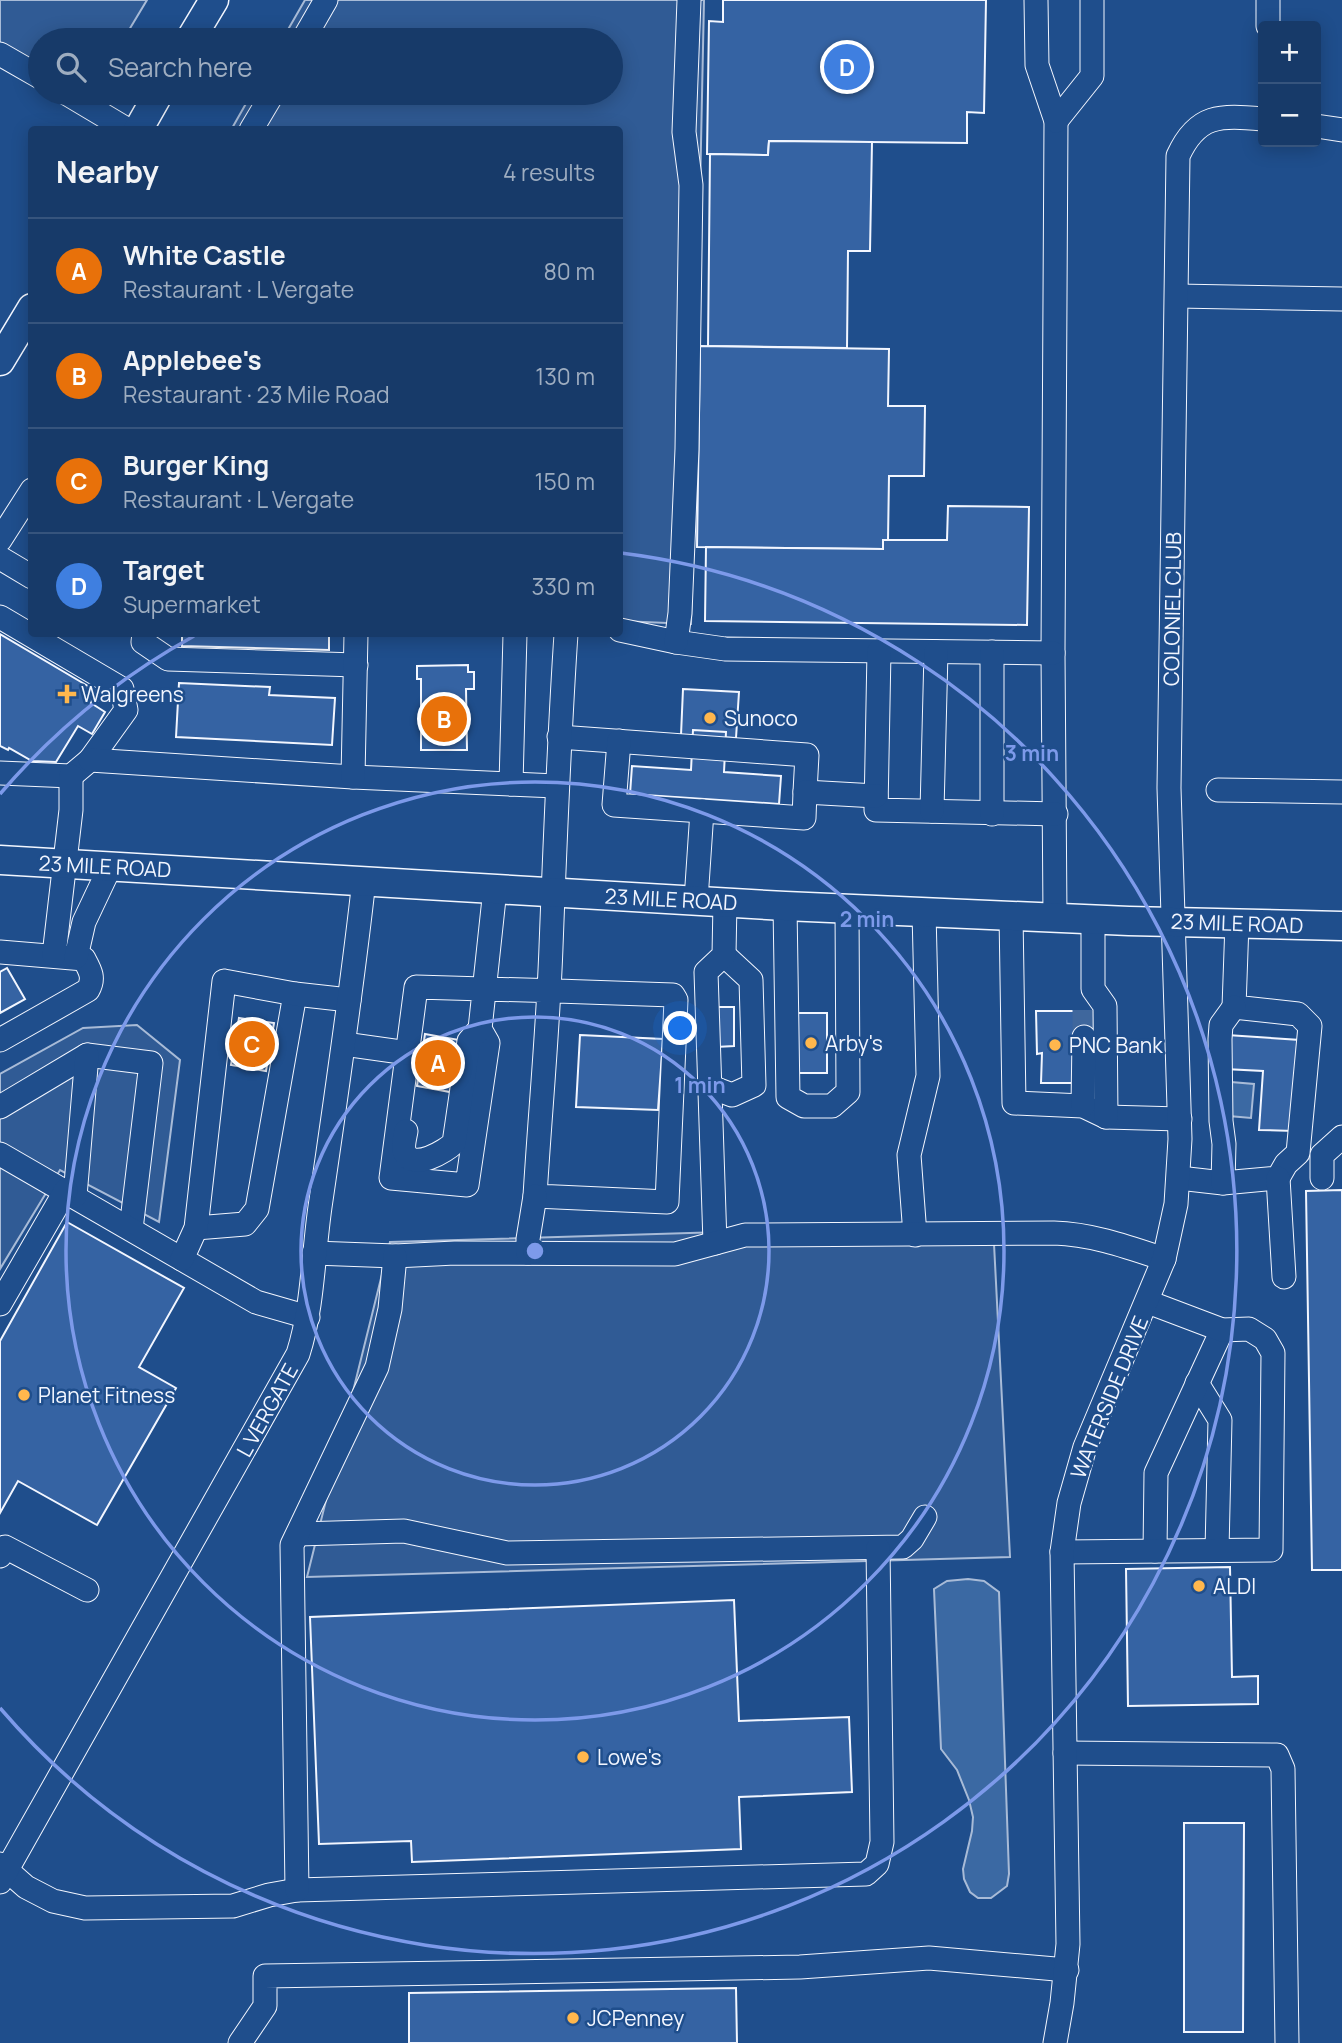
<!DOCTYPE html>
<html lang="en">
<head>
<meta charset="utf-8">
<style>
  body { margin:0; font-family:Manrope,sans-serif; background:#244571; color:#f1f3f6 }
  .controls { position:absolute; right:21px; top:21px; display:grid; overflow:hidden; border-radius:7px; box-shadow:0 4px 18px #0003 }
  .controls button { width:63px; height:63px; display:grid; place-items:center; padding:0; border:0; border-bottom:2px solid #36547d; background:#173a69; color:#f1f3f6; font:35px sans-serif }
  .you { position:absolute; left:681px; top:1029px; width:24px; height:24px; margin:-18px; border:5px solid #fff; border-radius:50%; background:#1a73e8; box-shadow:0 0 0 10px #1a73e833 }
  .badge { display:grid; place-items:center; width:46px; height:46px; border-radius:50%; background:#e797bd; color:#fff; font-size:23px; font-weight:700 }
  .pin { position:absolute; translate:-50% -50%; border:4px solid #fff; box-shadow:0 2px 7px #0006 }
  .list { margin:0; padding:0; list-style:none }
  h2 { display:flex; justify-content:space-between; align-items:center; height:91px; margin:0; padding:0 28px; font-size:30px }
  h2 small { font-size:23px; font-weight:400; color:#9eadc0 }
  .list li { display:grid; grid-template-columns:46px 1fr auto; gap:21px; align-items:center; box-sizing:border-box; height:105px; padding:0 28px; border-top:2px solid #36547d }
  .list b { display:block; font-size:26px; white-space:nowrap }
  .list p { margin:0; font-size:23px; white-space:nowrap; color:#9eadc0 }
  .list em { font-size:23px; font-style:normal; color:#9eadc0 }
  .icon { flex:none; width:38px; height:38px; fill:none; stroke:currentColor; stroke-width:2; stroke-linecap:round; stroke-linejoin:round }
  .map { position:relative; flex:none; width:1342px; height:2043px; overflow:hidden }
  .search { position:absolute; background:#173a69; box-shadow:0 4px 18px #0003; left:28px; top:28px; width:595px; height:77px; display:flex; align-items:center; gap:18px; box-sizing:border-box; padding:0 24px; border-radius:38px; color:#9eadc0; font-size:26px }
  .panel { position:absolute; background:#173a69; box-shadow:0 4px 18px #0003; left:28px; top:126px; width:595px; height:511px; border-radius:7px }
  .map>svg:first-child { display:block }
</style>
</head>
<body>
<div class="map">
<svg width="1342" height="2043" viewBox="0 0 1342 2043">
  <rect width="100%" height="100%" fill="#1f4e8c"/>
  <g fill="#305b95" stroke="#a8bbd7" stroke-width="2">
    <polygon points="0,0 147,0 123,40 40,40 40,70 0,47"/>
    <polygon points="305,0 704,0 691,624 620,621 620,130 231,130 252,93 611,93 611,40 282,40"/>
    <polygon points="137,1025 180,1060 159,1222 60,1170 0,1269 0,1074 83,1028"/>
    <polygon points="993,1224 1010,1557 307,1577 390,1242"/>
  </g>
  <g fill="#3b69a3" stroke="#a8bbd7" stroke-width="2">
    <polygon points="1231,1082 1254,1084 1251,1118 1229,1116"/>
    <polygon points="968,1579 984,1581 999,1592 1009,1874 1007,1886 991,1898 978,1898 970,1892 964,1879 963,1869 972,1831 973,1817 969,1800 957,1770 941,1749 934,1589 947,1581"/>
  </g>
  <g fill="#3563a3" stroke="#f2f6ff" stroke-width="2">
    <polygon points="723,0 986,0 984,113 967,112 967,143 769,141 768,155 707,154 709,21 723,22"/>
    <polygon points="769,141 872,142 870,251 848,251 847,348 708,346 710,154 768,155"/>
    <polygon points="700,346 889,349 888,406 925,406 924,476 889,476 888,540 883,540 883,549 697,547"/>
    <polygon points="948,506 1029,507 1027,625 705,621 706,547 883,549 883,540 947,540"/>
    <polygon points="0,634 98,692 91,703 105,712 92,734 78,726 56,762 32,761 9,748 8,750 0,746"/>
    <polygon points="182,634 329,634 329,650 182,646"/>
    <polygon points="468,665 468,672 474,672 474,689 466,689 467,750 421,750 421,679 417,679 417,666"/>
    <polygon points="179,683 270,687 269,695 335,698 332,745 176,737"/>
    <polygon points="683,689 739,692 736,738 681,735"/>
    <polygon points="693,730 726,732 724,772 781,776 779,804 630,794 632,766 691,770"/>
    <polygon points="7,968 25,999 0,1013 0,972"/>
    <polygon points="715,1007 734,1007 734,1046 716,1047"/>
    <polygon points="1036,1011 1098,1011 1098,1036 1073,1083 1041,1083 1042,1053 1037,1054"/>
    <rect x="794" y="1013" width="33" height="60"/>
    <polygon points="239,1018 274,1023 266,1071 231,1065"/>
    <polygon points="425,1034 459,1040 450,1092 417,1086"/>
    <polygon points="580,1035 663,1039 658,1110 576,1107"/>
    <polygon points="1227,1035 1300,1040 1294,1131 1259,1130 1263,1071 1225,1069"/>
    <polygon points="1342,1190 1342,1570 1312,1570 1306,1191"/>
    <polygon points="67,1222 184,1288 139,1367 176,1388 97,1525 18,1481 0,1513 0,1341"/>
    <polygon points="1230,1567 1232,1677 1258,1676 1258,1704 1128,1706 1126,1569"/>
    <polygon points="734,1600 739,1721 849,1717 852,1792 739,1797 741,1849 412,1862 411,1841 319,1844 310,1617"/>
    <polygon points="1184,1823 1244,1823 1243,2032 1184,2032"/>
    <polygon points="736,1988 737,2043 409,2043 409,1993"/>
  </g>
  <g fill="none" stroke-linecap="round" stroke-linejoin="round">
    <polyline stroke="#3f679d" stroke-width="23" stroke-dasharray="23 11" stroke-linecap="butt" points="1084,1010 1084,1037"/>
    <g stroke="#f2f6ff" stroke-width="25">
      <g id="minor">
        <polyline points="1036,0 1037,65 1056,121 1053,653 1055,917"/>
        <polyline points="1268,0 1268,26"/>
        <polyline points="303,40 326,0"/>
        <polyline points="0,54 40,77"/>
        <polyline points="66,93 128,130"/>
        <polyline points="1056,121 1092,76 1092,0"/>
        <polyline points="1316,126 1342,130"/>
        <polyline points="251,130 273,93"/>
        <polyline points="1177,296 1342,299"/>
        <polyline points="0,540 32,490"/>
        <polyline points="0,558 32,577"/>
        <polyline points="0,617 122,689 126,710 90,760 71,776 0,773"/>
        <polyline points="620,630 676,642 725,649 1053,653"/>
        <polyline points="144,634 143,642 168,659 356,665"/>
        <polyline points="676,642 680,613 687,449 691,185 684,132 689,0"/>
        <polyline points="879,651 876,810 1056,814"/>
        <polyline points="992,652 992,814"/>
        <polyline points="559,737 807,755 805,792"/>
        <polyline points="619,741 614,805 804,818 805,792 876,796"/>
        <polyline points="90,760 353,777 556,786"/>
        <polyline points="353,777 356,634"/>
        <polyline points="511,784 515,634"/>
        <polyline points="1218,790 1342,792"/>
        <polyline points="932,811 936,652"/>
        <path d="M 495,889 L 480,1029 L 488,1043 L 467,1185 L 391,1178 L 416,987 C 502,989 587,992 673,995 L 676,1000 L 667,1202 L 535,1196 C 540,1113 548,1030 551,947 C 555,842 559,738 566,634"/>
        <polyline points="696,900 702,811"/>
        <polyline points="785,906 788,1097 804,1106 832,1106 848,1092 847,908"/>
        <polyline points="1011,915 1014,1103 1083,1106 1106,1117 1180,1119"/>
        <polyline points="1093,919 1093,989 1105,1006 1106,1117"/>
        <path d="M 0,952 L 84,959 C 90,970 95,978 88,990 L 0,1040"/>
        <polyline points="54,955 71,810 71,776"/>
        <polyline points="76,957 84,922 110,867"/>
        <polyline points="344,1044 408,1053"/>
        <polyline points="711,1087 732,1095 754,1085 751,980 724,955"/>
        <polyline points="1083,1106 1084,1037"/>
        <polyline points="0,1107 87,1055 151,1063 131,1229"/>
        <path d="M 406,1131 C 405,1137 402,1147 405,1153 C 413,1171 446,1151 454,1143 L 469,1041 L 480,1029"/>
        <polyline points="0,1154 256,1302 308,1317"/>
        <polyline points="1179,1178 1223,1183 1278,1178 1286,1164 1298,1153 1310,1026 1298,1014 1234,1007 1237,923"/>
        <polyline points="1278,1178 1284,1277"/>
        <polyline points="1322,1178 1322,1155 1342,1137"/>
        <polyline points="1223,1183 1224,1144 1221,1121 1220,1039 1221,1025 1234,1007"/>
        <polyline points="75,1196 87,1055"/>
        <polyline points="196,1228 245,1224 257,1209 295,994"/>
        <polyline points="915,1235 909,1155 928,1076 924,912"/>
        <polyline points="715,1243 706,972 724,955 725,902"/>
        <path d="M 314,1253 L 395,1256 L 455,1253 L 675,1254 L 745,1235 L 1054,1233 C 1092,1234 1128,1247 1164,1259"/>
        <polyline points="528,1253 528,1239 535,1196"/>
        <polyline points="182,1259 196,1228 224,981 295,994 349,1000"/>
        <polyline points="0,1304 66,1190"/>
        <polyline points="1197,1383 1220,1420 1217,1550"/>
        <polyline points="298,1534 404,1531 507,1553 903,1547 912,1539 925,1517"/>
        <polyline points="1155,1551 1156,1473 1222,1330"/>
        <polyline points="1062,1552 1271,1550 1273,1353 1265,1339 1249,1329 1222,1330 1148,1302"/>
        <polyline points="0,1556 5,1547 87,1590"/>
        <polyline points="1065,1753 1277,1755 1283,1769 1287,2043"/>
        <polyline points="0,1864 26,1887 53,1901 85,1908 233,1906 269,1895 297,1890 866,1874 877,1864 882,1842 878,1548"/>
        <path d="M 0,1882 L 298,1354 C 313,1307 313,1256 320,1207 C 336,1098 352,989 364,880"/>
        <polyline points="297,1890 292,1545 377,1367 390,1309 395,1256"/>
        <polyline points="240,2043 265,2006 265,1976 800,1967 929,1958 1067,1970"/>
        <path d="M 1055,2043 L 1062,2003 L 1068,1944 L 1062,1552 L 1069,1503 L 1085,1447 L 1164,1259 L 1176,1204 L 1180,1139 L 1169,788 L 1178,156 C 1197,114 1220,115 1263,119"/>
      </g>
    </g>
    <g stroke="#f2f6ff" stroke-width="31">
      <g id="major">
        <polyline points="190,40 214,0"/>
        <polyline points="138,130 159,93"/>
        <polyline points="0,361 32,308"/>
        <polyline points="0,860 785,906 1129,921 1342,926"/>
      </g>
    </g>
    <use href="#minor" stroke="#1f4e8c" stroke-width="23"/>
    <use href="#major" stroke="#1f4e8c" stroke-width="28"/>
  </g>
  <g fill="none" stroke="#7d9aea" stroke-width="3.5">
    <circle cx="535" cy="1251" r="234"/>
    <circle cx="535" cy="1251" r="469"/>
    <path d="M0 794A703 703 0 0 1 194 636M621 553A703 703 0 1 1 0 1708"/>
  </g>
  <g fill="#ffb74d" stroke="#1f4e8c" stroke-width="2.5">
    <path d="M63.5 683.5h7v7h7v7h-7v7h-7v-7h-7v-7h7z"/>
    <circle cx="710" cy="718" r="7"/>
    <circle cx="811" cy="1043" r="7"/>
    <circle cx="1055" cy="1045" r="7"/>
    <circle cx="24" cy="1395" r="7"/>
    <circle cx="1199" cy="1586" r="7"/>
    <circle cx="583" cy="1757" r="7"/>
    <circle cx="573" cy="2018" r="7"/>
  </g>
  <g text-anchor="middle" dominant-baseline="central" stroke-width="5" stroke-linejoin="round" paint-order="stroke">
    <g font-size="21" fill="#f2f6ff" stroke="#1f4e8c">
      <text transform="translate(1172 609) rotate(-89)">COLONIEL CLUB</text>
      <text transform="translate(105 866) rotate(3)">23 MILE ROAD</text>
      <text transform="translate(671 899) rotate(3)">23 MILE ROAD</text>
      <text transform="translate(1237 923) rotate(2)">23 MILE ROAD</text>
      <text transform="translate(1109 1397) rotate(-68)">WATERSIDE DRIVE</text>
      <text transform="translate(267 1410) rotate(-61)">L VERGATE</text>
    </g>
    <g font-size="21" fill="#f2f6ff" stroke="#1f4e8c" text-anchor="start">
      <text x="81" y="694">Walgreens</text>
      <text x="724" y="718">Sunoco</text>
      <text x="825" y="1043">Arby's</text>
      <text x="1069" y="1045">PNC Bank</text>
      <text x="38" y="1395">Planet Fitness</text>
      <text x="1213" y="1586">ALDI</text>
      <text x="597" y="1757">Lowe's</text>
      <text x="587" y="2018">JCPenney</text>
    </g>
  </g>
  <circle cx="535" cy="1251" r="10" fill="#7d9aea" stroke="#1f4e8c" stroke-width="3.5"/>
  <g font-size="21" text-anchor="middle" font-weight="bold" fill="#7d9aea" stroke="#1f4e8c" stroke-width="5" stroke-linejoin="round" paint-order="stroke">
    <text x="1032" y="761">3 min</text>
    <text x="867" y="927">2 min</text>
    <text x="700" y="1093">1 min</text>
  </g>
</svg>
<div class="controls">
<button>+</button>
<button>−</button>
</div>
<div class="you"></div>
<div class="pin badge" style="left:438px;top:1063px;background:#e8710a">A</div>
<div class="pin badge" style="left:444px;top:719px;background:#e8710a">B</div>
<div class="pin badge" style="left:252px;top:1044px;background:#e8710a">C</div>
<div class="pin badge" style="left:847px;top:67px;background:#3f7fe0">D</div>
<div class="search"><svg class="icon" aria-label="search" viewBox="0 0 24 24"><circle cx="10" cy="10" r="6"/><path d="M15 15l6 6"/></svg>Search here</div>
<section class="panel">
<h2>Nearby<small>4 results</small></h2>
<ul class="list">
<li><span class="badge" style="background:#e8710a">A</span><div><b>White Castle</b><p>Restaurant · L Vergate</p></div><em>80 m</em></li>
<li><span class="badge" style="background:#e8710a">B</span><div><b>Applebee's</b><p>Restaurant · 23 Mile Road</p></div><em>130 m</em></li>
<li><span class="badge" style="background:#e8710a">C</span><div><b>Burger King</b><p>Restaurant · L Vergate</p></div><em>150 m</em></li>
<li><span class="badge" style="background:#3f7fe0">D</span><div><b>Target</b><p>Supermarket</p></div><em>330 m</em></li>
</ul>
</section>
</div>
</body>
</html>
